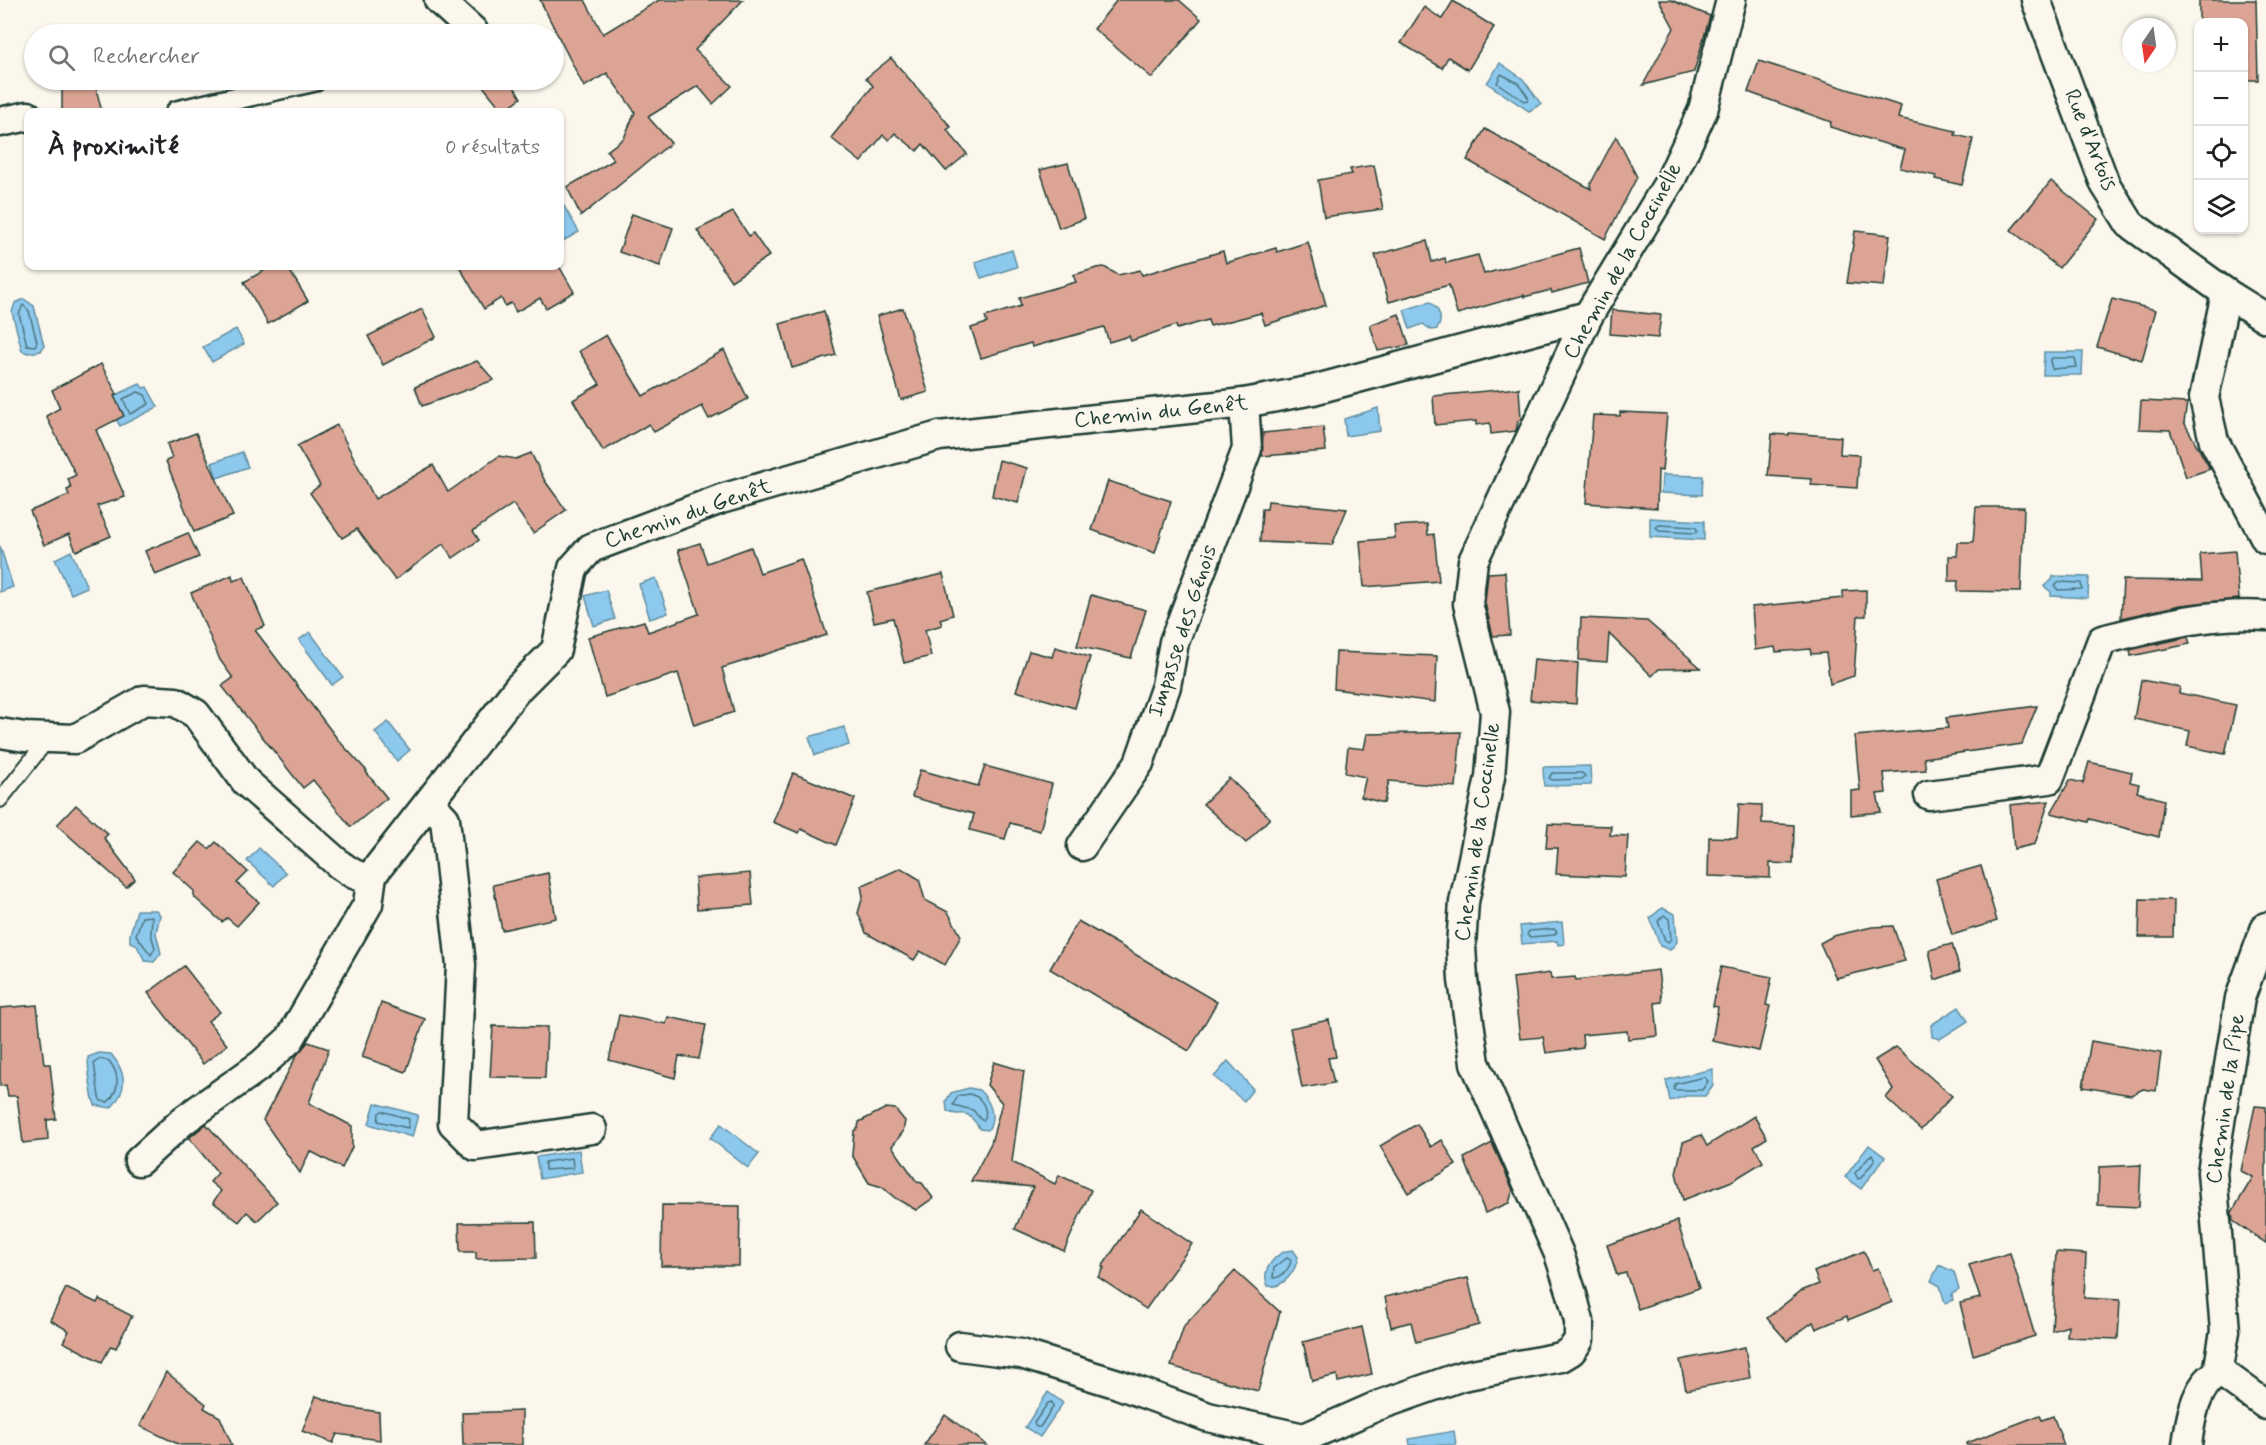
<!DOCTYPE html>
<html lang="fr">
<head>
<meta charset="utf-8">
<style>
  body { margin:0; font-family:Mynerve,sans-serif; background:#f2f2f2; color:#202124 }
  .controls { position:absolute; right:18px; top:18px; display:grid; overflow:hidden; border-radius:12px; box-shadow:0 2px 4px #0004 }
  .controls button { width:54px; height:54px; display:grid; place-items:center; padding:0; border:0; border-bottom:2px solid #e0e0e0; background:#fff; color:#202124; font:30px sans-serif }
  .compass { position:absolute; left:2122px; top:18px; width:54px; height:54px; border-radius:50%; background:#fff; box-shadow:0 2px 4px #0004; rotate:193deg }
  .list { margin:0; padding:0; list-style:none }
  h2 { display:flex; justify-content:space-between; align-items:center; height:78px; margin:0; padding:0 24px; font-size:26px }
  h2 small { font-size:20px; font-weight:400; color:#757577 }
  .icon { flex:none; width:33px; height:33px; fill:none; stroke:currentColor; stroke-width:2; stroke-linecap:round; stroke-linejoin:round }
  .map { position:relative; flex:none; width:2266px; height:1445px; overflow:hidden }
  .search { position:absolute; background:#fff; box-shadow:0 2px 4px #0004; left:24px; top:24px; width:540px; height:66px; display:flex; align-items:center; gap:15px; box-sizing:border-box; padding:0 21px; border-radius:33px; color:#757577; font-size:22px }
  .panel { position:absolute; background:#fff; box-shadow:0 2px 4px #0004; left:24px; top:108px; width:540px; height:162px; border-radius:12px }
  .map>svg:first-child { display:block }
</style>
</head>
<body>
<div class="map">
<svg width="2266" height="1445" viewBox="0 0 2266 1445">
  <rect width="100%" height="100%" fill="#fbf7ec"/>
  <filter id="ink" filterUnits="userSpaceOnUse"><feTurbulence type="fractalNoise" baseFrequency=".0167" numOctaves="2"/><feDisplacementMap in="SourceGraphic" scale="12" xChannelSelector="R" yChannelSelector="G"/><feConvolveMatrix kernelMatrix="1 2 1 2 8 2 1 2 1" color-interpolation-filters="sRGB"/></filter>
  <g filter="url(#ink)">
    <g fill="#8dc8ed" stroke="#6190a3" stroke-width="1.5">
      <polygon points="1500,63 1523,79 1541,104 1529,111 1487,83"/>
      <polygon points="564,206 579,232 563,241 560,235 560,209"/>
      <polygon points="1012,250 1017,267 981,278 975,262"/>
      <polygon points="24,299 34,306 44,346 41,351 28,353 22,351 12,312 15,303"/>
      <path d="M 1430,302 C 1439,309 1444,319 1437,329 L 1431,330 L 1423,324 L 1410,329 L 1404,310 Z"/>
      <polygon points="236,329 244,344 212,362 203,347"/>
      <polygon points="2044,352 2083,352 2082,375 2043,375"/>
      <polygon points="140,384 143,388 147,387 158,407 120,426 105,400"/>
      <polygon points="1378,408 1380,431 1346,436 1344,419"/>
      <polygon points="242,452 248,467 217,478 212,463"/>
      <polygon points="1662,475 1703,476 1702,495 1661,493"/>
      <polygon points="1650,518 1704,521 1704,540 1650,537"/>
      <polygon points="0,546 13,587 0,592"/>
      <polygon points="71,551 87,587 71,594 55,559"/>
      <polygon points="2053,576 2089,577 2088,598 2051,596 2051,592 2044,586 2052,580"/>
      <polygon points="656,578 668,613 650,619 639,584"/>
      <polygon points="606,590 615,619 594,626 585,596"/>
      <polygon points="310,632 343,677 332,685 299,640"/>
      <polygon points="388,722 410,750 397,761 375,732"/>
      <polygon points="844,727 849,745 815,755 809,737"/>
      <polygon points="1590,766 1591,785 1544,786 1543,767"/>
      <polygon points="259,848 286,873 274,886 247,861"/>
      <polygon points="1662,908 1675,914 1677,942 1670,950 1660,946 1650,918"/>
      <polygon points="137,910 156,910 160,915 156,933 161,953 154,962 145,961 136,944 130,942 130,934"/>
      <polygon points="1562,922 1564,944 1558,945 1557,941 1522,944 1520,926"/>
      <polygon points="1959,1007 1968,1021 1940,1039 1932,1037 1931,1025"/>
      <path d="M 99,1053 L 111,1054 C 127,1073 128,1090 111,1108 L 95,1105 C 91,1095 88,1068 88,1057 Z"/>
      <polygon points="1228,1061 1253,1089 1244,1101 1214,1077"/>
      <polygon points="1713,1069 1713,1085 1705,1096 1686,1096 1670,1101 1666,1080"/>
      <path d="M 969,1088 L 979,1090 C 990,1100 997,1117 988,1130 L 980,1129 C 963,1103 963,1120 947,1111 L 946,1101 L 951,1093 Z"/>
      <polygon points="375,1103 418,1115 412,1137 369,1124"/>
      <polygon points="721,1124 759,1154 748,1168 710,1138"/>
      <polygon points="1869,1145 1885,1157 1861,1189 1845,1177"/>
      <polygon points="579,1150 582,1172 540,1179 536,1157"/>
      <path d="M 1293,1250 L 1298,1257 C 1296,1271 1283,1289 1268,1286 C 1260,1270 1276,1251 1293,1250 Z"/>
      <polygon points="1939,1265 1954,1272 1959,1290 1952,1294 1953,1300 1945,1303 1940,1286 1931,1281"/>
      <polygon points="1048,1392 1063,1403 1040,1437 1025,1427"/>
      <polygon points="1454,1431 1456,1445 1410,1445 1409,1439"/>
    </g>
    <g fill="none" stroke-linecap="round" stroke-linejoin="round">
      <g stroke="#4b757e" stroke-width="1.5">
        <polygon points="1501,74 1518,83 1528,97 1528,100 1524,101 1497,83"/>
        <polygon points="23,305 29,311 37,342 35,346 27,345 19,314"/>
        <polygon points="2052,358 2075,358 2077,367 2052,369 2050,361"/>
        <polygon points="138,392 145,395 149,404 130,414 123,399"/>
        <polygon points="1659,525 1695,527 1698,531 1695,533 1659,531 1656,527"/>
        <polygon points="2059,582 2081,583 2082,589 2058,590 2055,586"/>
        <polygon points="1582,773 1585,776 1582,779 1552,780 1549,778 1552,773"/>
        <polygon points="1664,915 1669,919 1671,939 1668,942 1665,940 1658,921"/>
        <polygon points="152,916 151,934 155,948 151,955 136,935 142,917"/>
        <polygon points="1554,929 1557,932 1554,935 1530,937 1527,935 1529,931"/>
        <path d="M 100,1059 L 109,1061 C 120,1074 120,1090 108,1102 L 101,1101 L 99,1097 L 94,1063 Z"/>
        <polygon points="1704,1077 1708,1081 1702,1090 1674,1090 1675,1084"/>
        <path d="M 969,1094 C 981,1096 989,1109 984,1120 L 981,1120 L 973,1110 L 953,1105 L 958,1096 Z"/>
        <polygon points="382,1111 409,1119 408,1128 378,1121 379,1113"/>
        <polygon points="1872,1154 1875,1160 1861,1178 1858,1179 1855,1173"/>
        <polygon points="572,1158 573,1168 545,1170 545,1162"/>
        <path d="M 1287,1258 L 1291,1260 C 1290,1268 1282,1278 1273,1278 L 1274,1268 Z"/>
        <polygon points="1048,1403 1052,1402 1053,1407 1040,1427 1036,1427 1034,1423"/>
      </g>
    </g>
    <g fill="#dca494" stroke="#1f3d34" stroke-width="1.5">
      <polygon points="540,0 585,0 603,34 659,0 743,0 695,50 732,86 713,104 698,86 648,117 671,143 581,216 567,187 614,160 607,151 624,138 635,112 607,73 584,87"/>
      <polygon points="1117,0 1179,0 1201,19 1152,78 1094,29"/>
      <polygon points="1659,0 1671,0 1710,16 1694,72 1643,85 1674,28"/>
      <polygon points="2199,0 2256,0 2258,80 2244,80 2244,22 2199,22"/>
      <polygon points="1453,1 1494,27 1468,70 1448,57 1442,68 1401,43 1424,7 1442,19"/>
      <polygon points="891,58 951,127 947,130 967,154 946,171 923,144 917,151 895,133 889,140 883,135 861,162 831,138 873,86 866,78"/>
      <polygon points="1759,61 1901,106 1898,118 1956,131 1955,135 1973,139 1962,185 1935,179 1936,176 1900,168 1905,150 1830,127 1831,122 1748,92"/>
      <polygon points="62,80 94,80 102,112 62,112"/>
      <polygon points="478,80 510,80 521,98 503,111"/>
      <polygon points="1485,129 1591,189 1590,185 1616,136 1637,177 1605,239 1467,160"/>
      <polygon points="1068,163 1084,219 1059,228 1040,170"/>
      <polygon points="1374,165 1383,209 1324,217 1318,180 1352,174 1350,169"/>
      <polygon points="2051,181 2098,219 2059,268 2011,230"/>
      <polygon points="733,212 749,236 753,233 769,256 731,281 697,230"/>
      <polygon points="632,214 673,228 660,266 619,252"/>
      <polygon points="1855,231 1890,235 1884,286 1847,283"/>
      <polygon points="1427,241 1432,262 1445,258 1446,263 1478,255 1484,274 1579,248 1588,283 1552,293 1551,290 1524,297 1524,295 1457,314 1449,285 1389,302 1375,255"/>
      <polygon points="1308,242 1326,305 1265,325 1261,313 1210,326 1208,320 1177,329 1176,325 1131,341 1129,336 1109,342 1104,327 1032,347 1031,343 981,358 971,328 987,323 985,317 1021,306 1019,298 1076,282 1073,275 1097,268 1104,267 1118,275 1140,270 1142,275 1223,251 1226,263 1276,248 1277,252"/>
      <polygon points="272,266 287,266 308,301 268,324 244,282"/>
      <polygon points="459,266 559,266 574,292 546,308 540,298 516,312 511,303 505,306 501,298 484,309"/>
      <polygon points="2112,299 2156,310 2142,360 2097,347"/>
      <polygon points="903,308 928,392 901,400 877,316"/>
      <polygon points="422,309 436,337 383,365 368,336"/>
      <polygon points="1612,310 1661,315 1658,338 1610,334"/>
      <polygon points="824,311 836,355 792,368 780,324"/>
      <polygon points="1399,314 1409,345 1378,351 1370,325"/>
      <polygon points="606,335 643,396 724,350 748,399 709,419 702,406 654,432 649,424 603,451 573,400 600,384 579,351"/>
      <polygon points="477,361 494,380 422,406 415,387"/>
      <polygon points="101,364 117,394 114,396 124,416 96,430 125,497 97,506 111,536 76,551 69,534 44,545 30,511 69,495 67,490 71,488 68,479 76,475 46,416 60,408 52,390"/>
      <polygon points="1519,388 1521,419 1518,421 1516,431 1491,434 1490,423 1476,425 1476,421 1435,425 1433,396"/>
      <polygon points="2141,401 2187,403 2184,422 2210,469 2186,477 2170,430 2139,429"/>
      <polygon points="1620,412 1667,414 1662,471 1658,470 1657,508 1586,503 1593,415 1620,416"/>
      <polygon points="337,425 375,499 433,465 448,492 499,456 516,459 531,453 545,481 566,510 533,533 513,504 473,531 479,540 453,558 443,544 395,580 357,529 342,538 310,493 320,485 297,446"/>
      <polygon points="1323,427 1326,451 1262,456 1263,433"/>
      <polygon points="196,433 233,516 194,532 166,461 172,458 167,444"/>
      <polygon points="1789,433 1841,437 1840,454 1859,455 1857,488 1811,485 1812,479 1768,476 1772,434 1789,435"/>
      <polygon points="999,460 1027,468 1018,503 992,496"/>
      <polygon points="1108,481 1171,501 1155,553 1092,530"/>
      <polygon points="1268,501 1347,509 1332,545 1260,542 1262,509 1267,509"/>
      <polygon points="1976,507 2024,507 2021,592 1957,591 1958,581 1949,581 1949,556 1957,556 1958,542 1973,542"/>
      <polygon points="1427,524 1428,535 1434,534 1439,581 1364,587 1360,541 1395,538 1394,526"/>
      <polygon points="188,533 199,557 155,575 145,551"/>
      <polygon points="700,543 707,563 751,547 760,573 801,559 827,635 722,668 734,712 694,725 678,673 605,697 588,637 644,621 648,632 699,614 678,550"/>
      <polygon points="2235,551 2239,599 2181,605 2121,618 2123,580 2202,581 2200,554"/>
      <polygon points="1505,572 1510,635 1493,636 1485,603 1488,573"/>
      <polygon points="943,574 953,615 940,619 942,625 925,630 931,656 904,663 893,618 874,622 867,592"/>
      <polygon points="232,575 233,581 244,577 265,626 255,630 339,741 367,771 366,772 387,798 351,827 313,780 303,788 222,686 233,678 220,660 191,593"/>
      <polygon points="1866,590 1866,616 1858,616 1854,676 1830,684 1826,653 1811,654 1810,649 1776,652 1775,647 1755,650 1752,607 1843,598 1843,591"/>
      <polygon points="1091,595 1146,610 1131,658 1077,646"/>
      <polygon points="1581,618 1647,621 1701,668 1659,669 1652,676 1609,634 1607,662 1579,660"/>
      <polygon points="2188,637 2190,644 2131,656 2130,650"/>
      <polygon points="1055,647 1090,657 1075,708 1016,691 1029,651 1052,657"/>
      <polygon points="1336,652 1437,656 1435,702 1334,689"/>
      <polygon points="1534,659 1578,663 1576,704 1530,700"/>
      <polygon points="2141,680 2180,687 2179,693 2236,705 2225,754 2187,746 2190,731 2134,719"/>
      <polygon points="2037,706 2022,744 1924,758 1926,770 1884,773 1886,793 1877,794 1881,812 1851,815 1851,791 1860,790 1855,736 1948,728 1946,718"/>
      <polygon points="1461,732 1456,787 1389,781 1384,803 1361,797 1366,777 1345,773 1348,747 1364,749 1367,734"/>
      <polygon points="2089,762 2132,772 2130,782 2139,784 2137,792 2164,800 2159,837 2090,819 2089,822 2051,813 2070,780 2083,783"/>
      <polygon points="985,766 1052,784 1040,831 1010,823 1005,839 970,830 974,814 912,797 920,770 978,786"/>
      <polygon points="793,773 855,799 836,845 801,829 799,833 773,822"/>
      <polygon points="1229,778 1270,818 1246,843 1203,804"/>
      <polygon points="2049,801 2035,844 2014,849 2010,805"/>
      <polygon points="1739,804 1762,805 1762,823 1794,825 1793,864 1770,863 1770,878 1708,876 1709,837 1737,838"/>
      <polygon points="76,805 108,834 104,838 135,879 126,887 57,825"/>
      <polygon points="1548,824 1611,826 1610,835 1628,836 1625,877 1556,874 1558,848 1546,848"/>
      <polygon points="200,842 209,849 216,842 248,872 237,883 259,902 237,926 227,918 222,922 194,897 194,891 173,872"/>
      <polygon points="1981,866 1997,921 1952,935 1936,879"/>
      <polygon points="901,868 919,879 925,900 948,912 961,936 945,965 920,951 914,960 866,933 858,913 863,896 861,886"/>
      <polygon points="548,873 556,918 502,930 493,885"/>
      <polygon points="750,873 753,905 697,909 695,878"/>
      <polygon points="2140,899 2174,900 2173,937 2139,937"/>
      <polygon points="1078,921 1217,1002 1189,1051 1050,969"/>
      <polygon points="1893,926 1905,961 1836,978 1820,943 1833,936 1872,927"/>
      <polygon points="1952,944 1960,971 1935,980 1929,950"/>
      <polygon points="184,966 220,1012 208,1021 227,1045 203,1064 148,993"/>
      <polygon points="1721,967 1772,977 1766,1005 1770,1006 1759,1051 1712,1041 1718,1007 1713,1006"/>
      <polygon points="1658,970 1662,1002 1655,1003 1658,1036 1628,1039 1627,1031 1582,1035 1583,1048 1546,1053 1543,1037 1520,1039 1513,978 1550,973 1551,979 1575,977 1576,980"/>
      <polygon points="381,1003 425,1019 406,1072 362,1057"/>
      <polygon points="37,1005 44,1064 50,1064 56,1119 47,1120 48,1140 23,1143 17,1096 8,1096 6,1085 0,1086 0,1008"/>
      <polygon points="619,1015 666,1024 668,1017 706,1025 699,1059 679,1056 675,1078 609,1060"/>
      <polygon points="1329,1020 1336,1057 1328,1058 1334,1083 1302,1088 1290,1028"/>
      <polygon points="493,1026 547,1027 545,1078 490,1077"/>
      <polygon points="2091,1041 2161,1053 2156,1091 2143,1089 2131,1095 2083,1087"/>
      <polygon points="308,1042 329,1049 309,1103 352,1126 352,1147 342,1168 310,1151 300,1173 263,1120 297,1055"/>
      <polygon points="1896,1047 1952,1096 1921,1130 1886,1098 1893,1089 1875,1060"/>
      <polygon points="994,1062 1024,1071 1012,1162 1055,1184 1059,1175 1091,1190 1064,1251 1015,1229 1033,1187 971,1181 991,1143 1002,1103 987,1085"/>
      <polygon points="2255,1106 2266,1107 2266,1243 2233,1221 2232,1212 2253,1177 2241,1171"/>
      <polygon points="886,1108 895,1109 905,1121 903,1132 892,1146 917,1182 922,1183 933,1198 916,1210 895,1198 882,1187 869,1183 852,1155 854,1131 858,1128 859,1122"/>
      <polygon points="1754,1116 1767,1138 1754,1146 1763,1162 1732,1181 1683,1200 1676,1173 1683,1142 1701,1135 1707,1146"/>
      <polygon points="206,1124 277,1202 257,1221 247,1212 239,1222 213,1202 221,1191 210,1182 218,1173 189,1138"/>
      <polygon points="1417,1124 1431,1147 1442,1140 1456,1165 1408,1193 1380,1146"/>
      <polygon points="1492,1143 1513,1190 1509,1203 1485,1213 1464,1158"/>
      <polygon points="2141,1165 2139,1207 2098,1205 2099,1167"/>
      <polygon points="662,1205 740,1206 739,1266 661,1266"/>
      <polygon points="1141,1209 1192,1244 1146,1309 1098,1277 1104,1268 1102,1267"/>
      <polygon points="1677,1221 1699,1288 1638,1309 1626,1273 1617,1275 1607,1245"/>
      <polygon points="535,1222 536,1258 476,1259 476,1252 460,1252 459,1223"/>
      <polygon points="1864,1251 1872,1270 1878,1268 1892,1302 1848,1320 1847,1316 1816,1329 1813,1322 1787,1341 1767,1318 1801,1291 1819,1284 1814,1272"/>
      <polygon points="2056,1252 2086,1254 2084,1298 2120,1300 2118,1339 2067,1337 2068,1326 2052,1331"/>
      <polygon points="2010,1253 2035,1336 1973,1355 1960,1303 1980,1298 1969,1265"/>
      <polygon points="1235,1271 1280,1312 1258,1391 1171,1366 1184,1326"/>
      <polygon points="1468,1278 1479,1325 1416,1342 1411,1322 1391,1327 1385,1297"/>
      <polygon points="66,1288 97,1303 99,1299 132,1316 116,1348 111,1346 102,1362 63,1342 69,1331 50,1320"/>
      <polygon points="1362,1327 1372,1374 1338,1382 1337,1375 1312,1381 1303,1342"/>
      <polygon points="1745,1347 1750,1378 1686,1390 1680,1360"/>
      <polygon points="166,1372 206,1404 204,1408 220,1417 232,1445 180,1445 140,1426"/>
      <polygon points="316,1396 346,1407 379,1412 380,1440 337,1434 333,1443 302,1431"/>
      <polygon points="522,1411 522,1445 463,1445 462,1413"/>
      <polygon points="945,1415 987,1445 924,1445"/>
      <polygon points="2040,1415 2042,1420 2053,1416 2064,1445 1967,1445 1967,1443"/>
    </g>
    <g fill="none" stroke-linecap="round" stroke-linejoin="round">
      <g stroke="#1f3d34" stroke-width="18">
        <polyline id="service" points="0,800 48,739"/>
      </g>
      <g stroke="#1f3d34" stroke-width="26">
        <polyline id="pedestrian" points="177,112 315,80"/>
      </g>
      <g stroke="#1f3d34" stroke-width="33">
        <g id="minor">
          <polyline points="439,0 473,31"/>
          <polyline points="2036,0 2105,184 2130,224 2226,293 2266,318"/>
          <polyline points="0,122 28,116"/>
          <polyline points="2226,293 2204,398 2214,441 2266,539"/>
          <path d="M 0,733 L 25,737 L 75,739 L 144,700 L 176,702 L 196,714 L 246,782 L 340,865 C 351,872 359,880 372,875 L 518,688 L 556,650 L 573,568 L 591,548 L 721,499 L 939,436 L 1244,403 L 1313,390 L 1588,316"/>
          <path d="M 1929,795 L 2049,779 L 2102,640 C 2157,626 2209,612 2266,616"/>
          <polyline points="430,803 445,819 461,965 453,1123 476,1146 592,1129"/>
          <polyline points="1082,846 1139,763 1166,686 1174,642 1247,449 1244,403"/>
          <polyline points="139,1161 184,1120 261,1065 290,1039 368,904 372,875"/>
          <polyline points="960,1346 1021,1354 1118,1384 1208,1417 1304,1438 1377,1406 1462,1376 1561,1357 1571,1351 1579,1340 1579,1321 1572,1294 1559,1254 1475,1063 1463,980 1461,946 1464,902 1490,777 1495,712 1468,604 1473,561 1588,316 1671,179 1703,110 1731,0"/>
          <polyline points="2218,1373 2225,1375 2266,1405"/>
          <path d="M 2187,1445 C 2190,1421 2195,1386 2218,1373 L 2225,1331 L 2212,1172 L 2240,998 L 2266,927"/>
        </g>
      </g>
      <use href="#service" stroke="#fbf7ec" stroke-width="14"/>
      <use href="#pedestrian" stroke="#fbf7ec" stroke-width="21"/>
      <use href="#minor" stroke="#fbf7ec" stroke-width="28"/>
    </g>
  </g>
  <g text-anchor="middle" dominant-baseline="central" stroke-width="4.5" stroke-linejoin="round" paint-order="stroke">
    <g font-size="22" fill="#1f3d34" stroke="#fbf7ec">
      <text transform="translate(2090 140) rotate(68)">Rue d'Artois</text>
      <text transform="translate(1623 261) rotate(-61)">Chemin de la Coccinelle</text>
      <text transform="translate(1161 412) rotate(-6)">Chemin du Genêt</text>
      <text transform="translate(688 514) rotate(-19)">Chemin du Genêt</text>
      <text transform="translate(1183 631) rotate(-72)">Impasse des Génois</text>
      <text transform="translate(1478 832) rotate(-82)">Chemin de la Coccinelle</text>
      <text transform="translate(2226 1099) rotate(-82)">Chemin de la Pipe</text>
    </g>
  </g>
</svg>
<div class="controls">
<button>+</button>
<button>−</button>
<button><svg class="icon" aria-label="locate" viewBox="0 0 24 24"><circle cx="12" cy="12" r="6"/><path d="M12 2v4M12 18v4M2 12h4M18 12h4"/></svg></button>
<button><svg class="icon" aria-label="layers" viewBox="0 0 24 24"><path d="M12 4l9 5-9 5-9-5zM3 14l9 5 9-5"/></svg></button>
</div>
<svg class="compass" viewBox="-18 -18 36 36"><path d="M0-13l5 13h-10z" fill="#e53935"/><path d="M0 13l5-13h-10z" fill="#757577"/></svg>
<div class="search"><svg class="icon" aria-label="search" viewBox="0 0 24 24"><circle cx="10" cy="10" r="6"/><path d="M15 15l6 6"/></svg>Rechercher</div>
<section class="panel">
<h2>À proximité<small>0 résultats</small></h2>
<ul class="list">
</ul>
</section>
</div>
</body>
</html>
